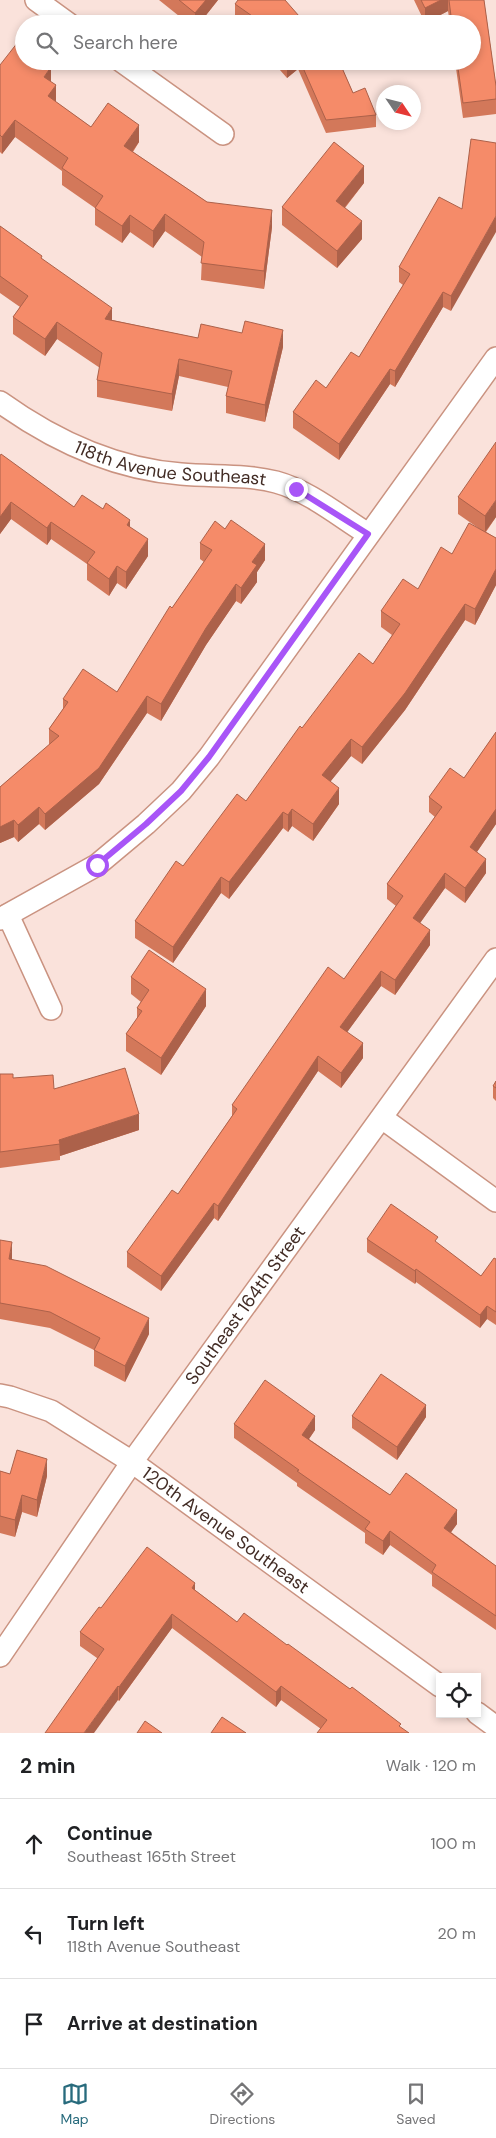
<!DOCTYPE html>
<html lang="en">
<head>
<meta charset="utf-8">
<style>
  body { margin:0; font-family:"DM Sans",sans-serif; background:#f2f2f2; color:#202124 }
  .controls { position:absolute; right:15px; bottom:15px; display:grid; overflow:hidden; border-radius:0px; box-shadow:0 2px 8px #0003 }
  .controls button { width:45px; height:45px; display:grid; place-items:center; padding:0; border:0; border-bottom:1px solid #e0e0e0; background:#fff; color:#202124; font:25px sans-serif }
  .compass { position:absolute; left:376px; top:85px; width:45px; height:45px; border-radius:50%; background:#fff; box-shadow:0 2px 8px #0003; rotate:125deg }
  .stop { position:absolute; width:15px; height:15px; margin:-11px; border:4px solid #a855f7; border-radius:50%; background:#fff }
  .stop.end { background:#a855f7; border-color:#fff; box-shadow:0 1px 5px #0008 }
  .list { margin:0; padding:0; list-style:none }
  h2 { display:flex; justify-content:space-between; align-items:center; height:65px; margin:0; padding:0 20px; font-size:21px }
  h2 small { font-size:16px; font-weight:400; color:#757577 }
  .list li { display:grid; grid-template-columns:32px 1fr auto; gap:15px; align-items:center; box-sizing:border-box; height:90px; padding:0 20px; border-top:1px solid #e0e0e0 }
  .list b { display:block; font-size:19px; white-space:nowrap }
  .list p { margin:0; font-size:16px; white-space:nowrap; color:#757577 }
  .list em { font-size:16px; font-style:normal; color:#757577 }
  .icon { flex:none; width:28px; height:28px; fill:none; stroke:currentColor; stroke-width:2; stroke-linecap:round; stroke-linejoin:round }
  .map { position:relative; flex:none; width:496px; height:1733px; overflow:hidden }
  .search { position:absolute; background:#fff; box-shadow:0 2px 8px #0003; left:15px; right:15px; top:15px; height:55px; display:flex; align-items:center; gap:12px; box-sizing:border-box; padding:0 18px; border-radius:28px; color:#757577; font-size:19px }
  .sheet { height:335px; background:#fff }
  nav { display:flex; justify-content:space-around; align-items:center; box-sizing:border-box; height:70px; border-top:1px solid #e0e0e0; background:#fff; font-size:14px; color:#757577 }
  nav a { display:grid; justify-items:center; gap:2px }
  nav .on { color:#286b7d }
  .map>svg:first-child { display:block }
</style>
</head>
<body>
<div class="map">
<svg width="496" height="1733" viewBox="0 0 496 1733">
  <rect width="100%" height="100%" fill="#fae2db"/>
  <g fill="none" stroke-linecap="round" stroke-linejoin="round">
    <g stroke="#ca9381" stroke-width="24">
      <g id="street">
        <polyline points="36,0 69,24"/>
        <polyline points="121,61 223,134"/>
        <path id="s1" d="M 0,402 C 53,440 115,469 181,474 C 213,477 245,474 276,482 C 309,491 339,516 368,534"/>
        <polyline points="8,915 51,1009"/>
        <polyline points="0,919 97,865 146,824 181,791 209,757 496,358"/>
        <polyline points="382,1118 496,1201"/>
        <path id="s2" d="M 0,1395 L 10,1397 L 51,1411 L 132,1462 L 440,1686"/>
        <path id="s3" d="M 0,1656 L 132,1462 L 496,959"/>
        <polyline points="477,1713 496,1727"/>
      </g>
    </g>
    <use href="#street" stroke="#fff" stroke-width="21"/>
  </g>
  <g fill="#d3785a">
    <polygon points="159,0 218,0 199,24 189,24"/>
    <polygon points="414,0 484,0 496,86 496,114 463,118 455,61 472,61 472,24 450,24 448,11 425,23"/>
    <polygon points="235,4 306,24 245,24 235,16"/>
    <polygon points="272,61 339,61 353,93 376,115 376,127 326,133 298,69 287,78"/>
    <polygon points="0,65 51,82 56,102 91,127 139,142 133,152 207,202 272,227 264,289 201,280 202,257 165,231 153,248 130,232 122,243 95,225 95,208 62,185 62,171 15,137 2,154 0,152"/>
    <polygon points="364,183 345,208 362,239 337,268 282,225 282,207"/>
    <polygon points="462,209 451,311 443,307 395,387 390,384 339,460 293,428 293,412 326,388 359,357 403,285 399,282 399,267"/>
    <polygon points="0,226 42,259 112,320 198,338 283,347 265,422 226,413 226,396 228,387 179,376 172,411 97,397 97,380 100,368 57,339 45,356 13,334 13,317 20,307 0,293"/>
    <polygon points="0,456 74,507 130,527 148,556 126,589 117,583 109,596 87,580 87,564 51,539 47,545 11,519 0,534"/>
    <polygon points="458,497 496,517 486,532 496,538 496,585 475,625 465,620 405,710 362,764 351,756 330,782 339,804 313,841 292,826 288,832 283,828 229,899 221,893 173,963 135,938 135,921 183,866 246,801 302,728 373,664 392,635 381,627 381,611 418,589 452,554 481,530 458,514"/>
    <polygon points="200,543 265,560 257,572 257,582 241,604 236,601 206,645 161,721 147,713 99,784 45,830 39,824 18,842 14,837 0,843 0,787 49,745 49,729 63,709 63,699 117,692 172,608 204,562 200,559"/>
    <polygon points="496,732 496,824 477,852 486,873 465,903 445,888 420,923 430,945 395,995 381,986 347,1032 363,1058 341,1088 318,1071 218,1221 214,1218 161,1291 127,1267 127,1252 178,1194 232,1116 232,1105 344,979 396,906 387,899 387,884 435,817 429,812 429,797 464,778"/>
    <polygon points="131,977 206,1006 161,1075 126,1051 126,1034 137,1019 137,1008 141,1002 131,994"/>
    <polygon points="0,1074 13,1078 54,1089 139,1130 60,1156 60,1160 0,1168"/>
    <polygon points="496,1081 496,1101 493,1098 493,1086"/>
    <polygon points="367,1239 438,1244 481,1276 496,1259 496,1325 487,1319 480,1328 416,1282 415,1284 367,1252"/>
    <polygon points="0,1240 12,1258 12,1259 149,1334 125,1382 94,1366 94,1350 50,1328 0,1319"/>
    <polygon points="352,1416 426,1417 397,1460 352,1428"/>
    <polygon points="234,1424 315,1430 309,1439 390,1495 457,1524 451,1532 496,1566 496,1630 432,1586 432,1575 390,1545 383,1555 365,1543 365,1533 297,1486 297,1483 234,1438"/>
    <polygon points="0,1471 10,1474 47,1476 37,1517 22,1512 15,1537 0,1533"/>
    <polygon points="195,1590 237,1622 287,1645 350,1689 321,1729 281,1700 276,1707 172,1628 119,1701 118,1700 97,1658 80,1646 80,1632 101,1608"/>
  </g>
  <g fill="#ac614a">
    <polygon points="206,0 218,0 199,24 195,24 195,13"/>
    <polygon points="441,0 448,0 448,11 425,23 425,8"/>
    <polygon points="292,61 298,61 298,69 287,78 287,65"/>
    <polygon points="51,67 51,84 44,77"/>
    <polygon points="56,85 56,102 48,96"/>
    <polygon points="15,120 15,137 2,154 2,137"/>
    <polygon points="139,125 139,142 124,163 124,146"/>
    <polygon points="364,166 364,183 336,218 336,201"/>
    <polygon points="272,210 272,227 264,289 264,271"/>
    <polygon points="165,214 165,231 153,248 153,231"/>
    <polygon points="130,215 130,232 122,243 122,226"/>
    <polygon points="496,216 496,232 451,311 451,296"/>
    <polygon points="362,221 362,239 337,268 337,251"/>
    <polygon points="443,292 443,307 395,387 395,371"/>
    <polygon points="112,308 112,325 105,319"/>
    <polygon points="57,322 57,339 45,356 45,339"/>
    <polygon points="283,330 283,347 265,422 265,405"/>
    <polygon points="179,359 179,376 172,411 172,394"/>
    <polygon points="390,369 390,384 339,460 339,444"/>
    <polygon points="496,500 496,517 485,532 485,516"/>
    <polygon points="11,502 11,519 0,534 0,517"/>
    <polygon points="130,520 130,537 127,525"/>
    <polygon points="51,522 51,539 47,545 47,528"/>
    <polygon points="148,539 148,556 126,589 126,572"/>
    <polygon points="265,544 265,560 257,572 257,582 241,604 241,588 252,562"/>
    <polygon points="117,566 117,583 109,596 109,579"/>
    <polygon points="496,569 496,585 475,625 475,609"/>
    <polygon points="236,584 236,601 206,645 161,721 161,704 206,628"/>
    <polygon points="465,604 465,620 405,710 362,764 362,747"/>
    <polygon points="147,696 147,713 99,784 45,830 45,814"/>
    <polygon points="351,739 351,756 322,792 322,775"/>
    <polygon points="339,788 339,804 313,841 313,824"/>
    <polygon points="39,807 39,824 18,842 18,825"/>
    <polygon points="292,809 292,826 288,832 288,815"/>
    <polygon points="496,809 496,824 470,862 470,847"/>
    <polygon points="283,812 283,828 229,899 229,882"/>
    <polygon points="14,820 14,837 0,843 0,827"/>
    <polygon points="486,859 486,873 465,903 465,888"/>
    <polygon points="445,873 445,888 413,933 413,918"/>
    <polygon points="221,877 221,893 173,963 173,947"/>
    <polygon points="430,930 430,945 395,995 395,980"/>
    <polygon points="381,971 381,986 340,1042 340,1027"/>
    <polygon points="206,989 206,1006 161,1075 161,1058"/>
    <polygon points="363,1043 363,1058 341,1088 341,1073"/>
    <polygon points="318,1056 318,1071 218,1221 218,1206"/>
    <polygon points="139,1114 139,1130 60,1156 59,1140"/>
    <polygon points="214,1203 214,1218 161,1291 161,1276"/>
    <polygon points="12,1242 12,1258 9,1274 9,1259"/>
    <polygon points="416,1269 416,1282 415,1284 415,1271"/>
    <polygon points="487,1306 487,1319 480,1328 480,1315"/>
    <polygon points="149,1318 149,1334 125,1382 125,1366"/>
    <polygon points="426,1405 426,1417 397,1460 397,1447"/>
    <polygon points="315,1416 315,1430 302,1449 302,1435"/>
    <polygon points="47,1459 47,1476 37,1517 37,1500"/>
    <polygon points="22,1495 22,1512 15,1537 15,1520"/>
    <polygon points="457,1510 457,1524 444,1542 444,1528"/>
    <polygon points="390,1531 390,1545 383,1555 383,1541"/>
    <polygon points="195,1583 195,1597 192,1588"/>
    <polygon points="172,1614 172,1628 119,1701 119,1687"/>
    <polygon points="118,1686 118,1700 94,1733 84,1733"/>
    <polygon points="281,1686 281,1700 276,1707 276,1692"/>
  </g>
  <g fill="#f58b69" stroke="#ac614a">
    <polygon points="179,0 206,0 195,13"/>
    <polygon points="238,0 285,0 306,24 250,24 255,18 235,4"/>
    <polygon points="421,0 441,0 425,8"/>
    <polygon points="449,0 484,0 496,86 496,99 463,103 457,61 472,61 472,24 452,24"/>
    <polygon points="18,42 24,46 24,61 44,61 51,67 44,77 56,85 48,96 91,127 108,103 139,125 124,146 207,202 272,210 264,271 201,263 204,242 165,214 153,231 130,215 122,226 95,208 103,196 62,168 68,158 15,120 2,137 0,135 0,65"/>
    <polygon points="283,61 292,61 287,65"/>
    <polygon points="300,61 339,61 353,93 365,88 376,115 326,120"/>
    <polygon points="471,139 496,143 496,216 451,296 443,292 395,371 390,369 339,444 293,412 316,380 326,388 351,352 359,357 410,274 399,267 439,197 462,209"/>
    <polygon points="334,142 364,166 336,201 362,221 337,251 282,207"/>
    <polygon points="0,226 42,256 41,258 112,308 105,319 198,338 201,324 242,333 245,321 283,330 265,405 226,396 232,371 179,359 172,394 97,380 102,353 57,322 45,339 13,317 28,296 0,276"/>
    <polygon points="496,442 496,500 485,516 458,497"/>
    <polygon points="1,454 74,507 82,495 103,509 106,503 130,520 127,525 148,539 126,572 117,566 109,579 87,563 95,552 51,522 47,528 11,502 0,517 0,456"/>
    <polygon points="231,520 265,544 252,562 257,565 241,588 236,584 206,628 161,704 147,696 99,768 45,814 39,807 18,825 14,820 0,827 0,787 59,736 49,729 68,702 63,699 83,669 117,692 170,606 172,608 212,550 200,543 215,521 225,529"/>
    <polygon points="469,523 496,538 496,569 475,609 465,604 405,693 362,747 351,739 322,775 339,788 313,824 292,809 288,815 283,812 229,882 221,877 173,947 135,921 176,861 183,866 237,794 246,801 300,726 302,728 359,653 373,664 400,624 381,611 403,579 418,589 441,547 452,554"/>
    <polygon points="496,732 496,809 470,847 486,859 465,888 445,873 413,918 430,930 395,980 381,971 340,1027 363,1043 341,1073 318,1056 218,1206 214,1203 161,1276 127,1252 172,1190 178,1194 237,1109 232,1105 328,967 344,979 403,896 387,884 442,807 429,797 450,768 464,778"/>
    <polygon points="149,950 206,989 161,1058 126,1034 142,1011 137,1008 149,990 131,977"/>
    <polygon points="125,1068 139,1114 59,1140 60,1144 0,1152 0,1074 13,1074 13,1078 53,1075 54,1089"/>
    <polygon points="496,1081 496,1088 493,1086"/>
    <polygon points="391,1204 438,1237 435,1241 481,1276 494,1258 496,1259 496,1312 487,1306 480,1315 416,1269 415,1271 367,1239"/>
    <polygon points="0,1240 12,1242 9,1259 46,1266 149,1318 125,1366 94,1350 100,1338 50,1312 0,1303"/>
    <polygon points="381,1374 426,1405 397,1447 352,1416"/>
    <polygon points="265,1380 315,1416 302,1435 390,1495 406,1473 457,1510 444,1528 496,1566 496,1616 432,1572 436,1565 390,1531 383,1541 365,1529 370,1522 297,1471 299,1470 234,1424"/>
    <polygon points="17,1450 47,1459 37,1500 22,1495 15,1520 0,1516 0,1471 10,1474"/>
    <polygon points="147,1547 195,1583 192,1588 237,1622 244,1613 287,1645 288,1644 350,1689 352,1687 401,1724 399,1726 409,1733 317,1733 327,1720 281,1686 276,1692 172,1614 119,1687 118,1686 84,1733 45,1733 104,1649 80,1632 99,1607 101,1608"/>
    <polygon points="222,1717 246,1733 211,1733"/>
    <polygon points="145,1721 162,1733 137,1733"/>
  </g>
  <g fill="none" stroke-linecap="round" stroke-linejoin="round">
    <polyline stroke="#a855f7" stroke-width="6" points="97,865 146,824 181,791 209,757 368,534 296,489"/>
  </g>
  <g text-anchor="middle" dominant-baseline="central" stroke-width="4" stroke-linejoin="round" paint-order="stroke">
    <g font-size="18" fill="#422c25" stroke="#fff">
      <text stroke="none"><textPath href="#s1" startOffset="185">118th Avenue Southeast</textPath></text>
      <text stroke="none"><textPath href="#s3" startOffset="428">Southeast 164th Street</textPath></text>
      <text stroke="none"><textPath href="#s2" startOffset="265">120th Avenue Southeast</textPath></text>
    </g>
  </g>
</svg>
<div class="controls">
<button><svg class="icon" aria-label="locate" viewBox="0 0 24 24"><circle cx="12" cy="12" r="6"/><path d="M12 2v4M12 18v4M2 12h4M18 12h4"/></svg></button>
</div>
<svg class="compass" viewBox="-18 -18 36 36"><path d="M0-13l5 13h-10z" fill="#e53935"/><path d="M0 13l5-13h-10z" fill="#757577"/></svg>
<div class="stop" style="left:97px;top:865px"></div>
<div class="stop end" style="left:296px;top:489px"></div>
<div class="search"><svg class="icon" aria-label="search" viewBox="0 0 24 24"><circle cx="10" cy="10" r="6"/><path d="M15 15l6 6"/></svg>Search here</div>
</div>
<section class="sheet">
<h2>2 min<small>Walk · 120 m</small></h2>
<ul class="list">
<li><svg class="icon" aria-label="ahead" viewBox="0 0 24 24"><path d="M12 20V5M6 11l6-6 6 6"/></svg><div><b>Continue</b><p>Southeast 165th Street</p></div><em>100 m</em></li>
<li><svg class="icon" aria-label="left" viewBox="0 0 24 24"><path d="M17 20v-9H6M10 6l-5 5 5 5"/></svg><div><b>Turn left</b><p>118th Avenue Southeast</p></div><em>20 m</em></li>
<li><svg class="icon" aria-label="arrive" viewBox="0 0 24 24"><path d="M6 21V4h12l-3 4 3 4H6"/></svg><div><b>Arrive at destination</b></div></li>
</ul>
</section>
<nav>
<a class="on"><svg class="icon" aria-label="map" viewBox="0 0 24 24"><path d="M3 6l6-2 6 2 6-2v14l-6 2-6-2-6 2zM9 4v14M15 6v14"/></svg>Map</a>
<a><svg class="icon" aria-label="directions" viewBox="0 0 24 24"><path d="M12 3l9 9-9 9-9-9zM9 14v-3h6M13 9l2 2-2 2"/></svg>Directions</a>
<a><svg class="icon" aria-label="saved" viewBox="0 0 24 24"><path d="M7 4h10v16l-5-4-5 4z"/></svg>Saved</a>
</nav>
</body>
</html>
